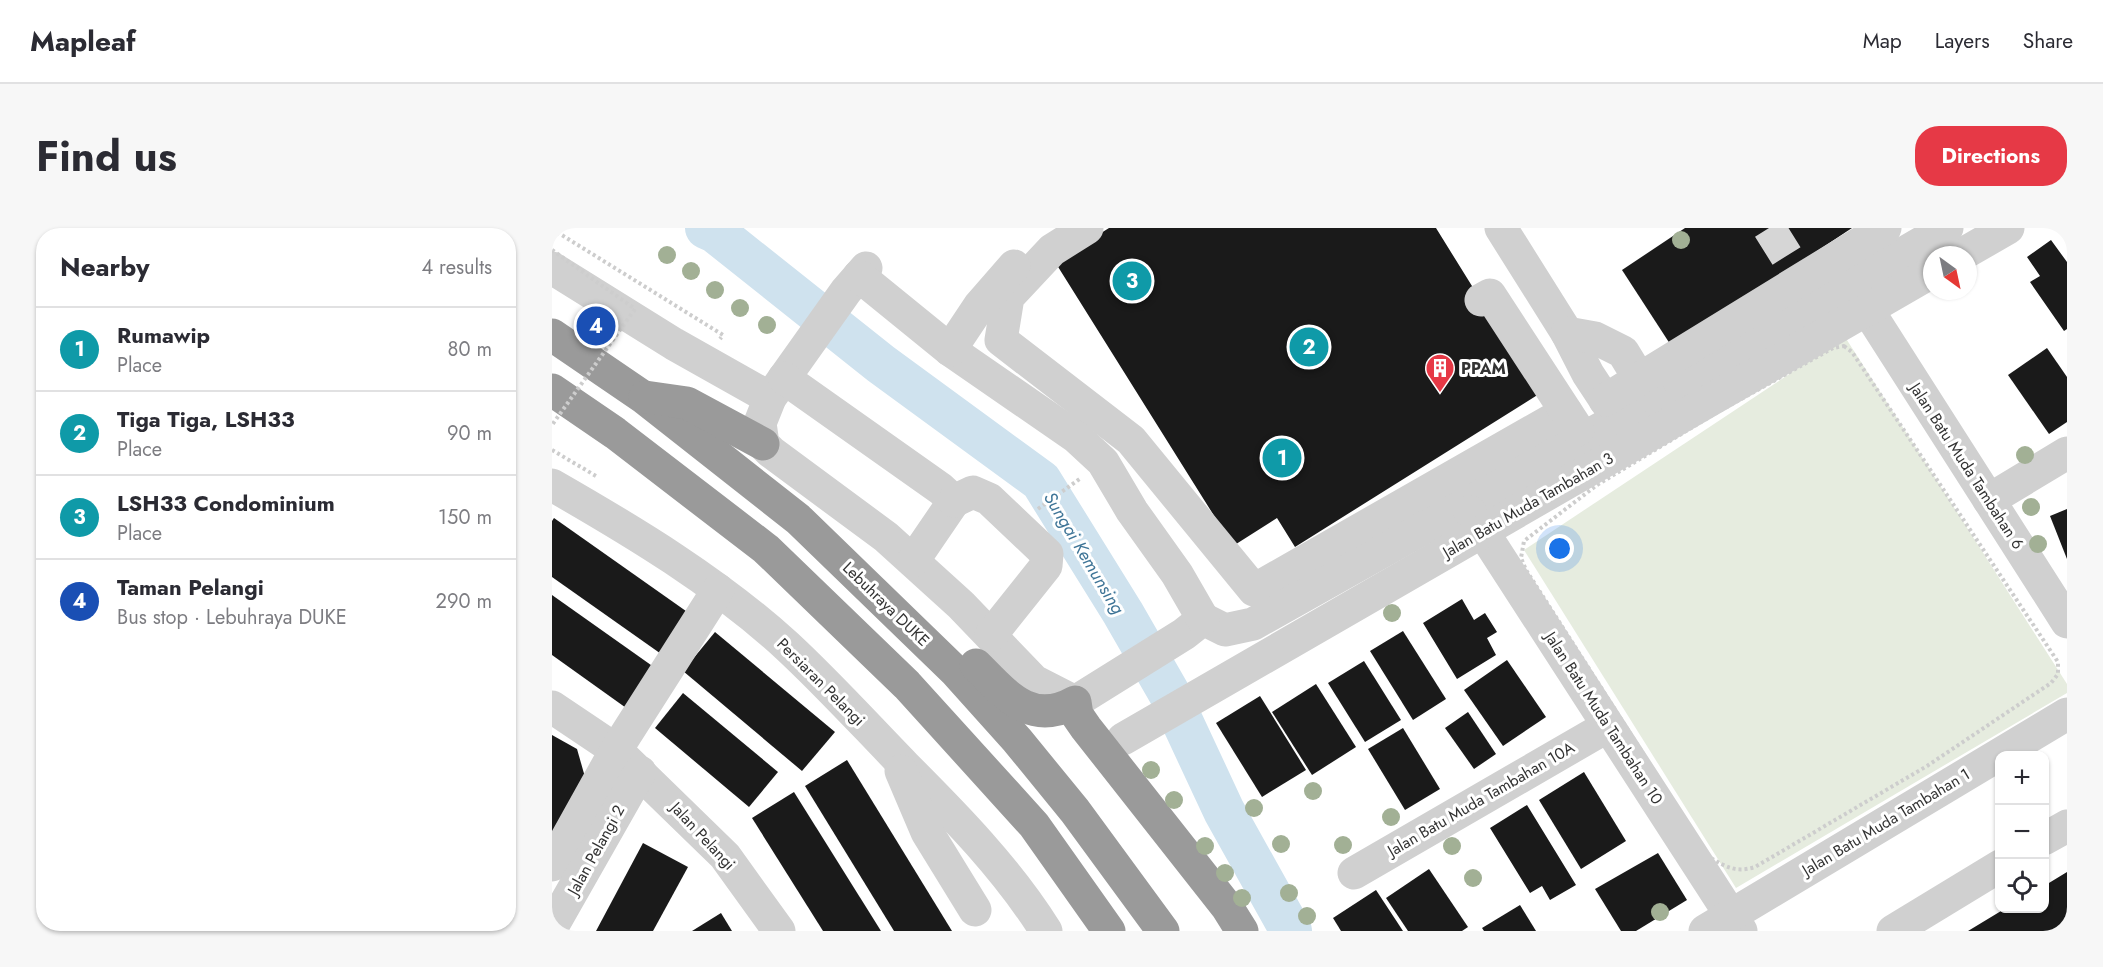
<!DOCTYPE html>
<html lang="en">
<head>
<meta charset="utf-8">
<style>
  body { margin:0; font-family:Jost,sans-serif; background:#f7f7f7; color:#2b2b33 }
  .controls { position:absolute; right:18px; bottom:18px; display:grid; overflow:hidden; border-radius:12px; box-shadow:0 2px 4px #0004 }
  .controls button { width:54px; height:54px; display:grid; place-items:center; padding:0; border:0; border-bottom:2px solid #e1e1e2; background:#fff; color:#2b2b33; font:30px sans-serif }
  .compass { position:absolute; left:1371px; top:18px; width:54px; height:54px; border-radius:50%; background:#fff; box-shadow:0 2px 4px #0004; rotate:147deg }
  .you { position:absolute; left:1008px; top:321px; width:21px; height:21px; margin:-15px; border:4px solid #fff; border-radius:50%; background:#1a73e8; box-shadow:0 0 0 9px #1a73e833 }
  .badge { display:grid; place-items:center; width:39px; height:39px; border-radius:50%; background:#e63946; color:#fff; font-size:20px; font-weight:700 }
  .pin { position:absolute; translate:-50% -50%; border:3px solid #fff; box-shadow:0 2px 6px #0006 }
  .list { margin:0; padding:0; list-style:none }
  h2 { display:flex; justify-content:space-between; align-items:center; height:78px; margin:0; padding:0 24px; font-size:26px }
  h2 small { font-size:20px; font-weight:400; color:#7c7c81 }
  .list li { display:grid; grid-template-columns:39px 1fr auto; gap:18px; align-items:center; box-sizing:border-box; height:84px; padding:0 24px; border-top:2px solid #e1e1e2 }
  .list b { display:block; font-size:22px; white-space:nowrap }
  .list p { margin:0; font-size:20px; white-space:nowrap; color:#7c7c81 }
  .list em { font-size:20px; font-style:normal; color:#7c7c81 }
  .icon { flex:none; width:33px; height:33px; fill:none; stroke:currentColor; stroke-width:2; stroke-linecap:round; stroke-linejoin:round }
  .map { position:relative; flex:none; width:1515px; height:703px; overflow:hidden; border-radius:24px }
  header { display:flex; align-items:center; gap:36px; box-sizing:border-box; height:84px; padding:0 30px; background:#fff; border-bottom:2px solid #e1e1e2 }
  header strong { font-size:28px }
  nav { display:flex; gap:33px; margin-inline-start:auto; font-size:21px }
  .intro { display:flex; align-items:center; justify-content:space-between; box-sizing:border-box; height:144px; padding:0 36px }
  h1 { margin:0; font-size:42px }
  .button { padding:15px 27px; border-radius:24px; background:#e63946; color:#fff; font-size:21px; font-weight:700 }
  main { display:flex; gap:36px; padding:0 36px }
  aside { flex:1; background:#fff; border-radius:24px; box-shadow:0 2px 4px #0004 }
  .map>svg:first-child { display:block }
</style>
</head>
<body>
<header>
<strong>Mapleaf</strong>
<nav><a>Map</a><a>Layers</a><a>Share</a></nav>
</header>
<div class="intro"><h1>Find us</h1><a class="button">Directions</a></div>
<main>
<aside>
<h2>Nearby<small>4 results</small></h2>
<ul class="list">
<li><span class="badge" style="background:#0f9aa8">1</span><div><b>Rumawip</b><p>Place</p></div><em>80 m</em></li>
<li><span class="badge" style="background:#0f9aa8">2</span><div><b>Tiga Tiga, LSH33</b><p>Place</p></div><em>90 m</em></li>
<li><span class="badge" style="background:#0f9aa8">3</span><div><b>LSH33 Condominium</b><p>Place</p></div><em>150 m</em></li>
<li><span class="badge" style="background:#1a4fb4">4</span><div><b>Taman Pelangi</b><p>Bus stop · Lebuhraya DUKE</p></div><em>290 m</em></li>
</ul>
</aside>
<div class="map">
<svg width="1515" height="703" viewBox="0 0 1515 703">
  <rect width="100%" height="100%" fill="#fff"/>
  <polygon fill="#e6ecdf" points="1293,109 1515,456 1515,465 1184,660 972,322"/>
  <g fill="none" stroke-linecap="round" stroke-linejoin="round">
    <polyline stroke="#cfe2ee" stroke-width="42" points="154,0 163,4 329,136 489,253 571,385 617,465 672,583 739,703"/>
  </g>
  <g fill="#1a1a1a">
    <polygon points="557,0 884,0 987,166 743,319 725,290 681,318 503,34"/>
    <polygon points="1133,0 1300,0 1120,119 1070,42"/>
    <polygon points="1499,12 1515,34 1515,101 1512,103 1478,54 1488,48 1475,29"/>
    <polygon points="1495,120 1515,149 1515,194 1497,206 1456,147"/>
    <polygon points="1515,281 1515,331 1498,288"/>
    <polygon points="2,290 141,388 112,428 0,349 0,293"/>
    <polygon points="0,367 106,442 77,482 0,427"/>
    <polygon points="910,371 922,392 933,385 945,404 935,410 944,427 905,451 871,395"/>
    <polygon points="851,403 894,471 861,492 818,423"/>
    <polygon points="163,404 283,504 250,543 131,443"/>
    <polygon points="955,432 994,489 951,518 912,462"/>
    <polygon points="812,433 849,492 813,514 776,455"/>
    <polygon points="764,456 804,519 760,547 720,484"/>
    <polygon points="131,465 226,544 197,579 103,500"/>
    <polygon points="708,468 754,542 710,569 664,495"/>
    <polygon points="916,484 944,526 922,541 893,500"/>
    <polygon points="851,500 888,561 853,582 816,521"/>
    <polygon points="0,507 25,521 33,549 0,607"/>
    <polygon points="295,532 400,703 342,703 253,558"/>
    <polygon points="1032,544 1074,613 1029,641 987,572"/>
    <polygon points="242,564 329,703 271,703 200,590"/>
    <polygon points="975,577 1024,657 998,672 990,658 978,665 938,600"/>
    <polygon points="91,615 136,639 101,703 44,703"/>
    <polygon points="1106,625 1135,672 1084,703 1069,703 1043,661"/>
    <polygon points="877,641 916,699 910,703 856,703 834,670"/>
    <polygon points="1515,644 1515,703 1416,703 1454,680 1492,680 1492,658"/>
    <polygon points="824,662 851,703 789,703 781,690"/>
    <polygon points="968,677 984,703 932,703 930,700"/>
    <polygon points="169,685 180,703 140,703"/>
  </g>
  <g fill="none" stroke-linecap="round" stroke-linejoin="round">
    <polyline stroke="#d6d6d6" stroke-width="33" stroke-dasharray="33 16" stroke-linecap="butt" points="1217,0 1249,51"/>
    <g stroke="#cdcdcd" stroke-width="4" stroke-dasharray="3 3" stroke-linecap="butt">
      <polyline points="0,1 171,107 168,111"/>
      <path d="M 1292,118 L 1300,124 L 1506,434 L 1506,446 L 1499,455 L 1375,538 L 1203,639 C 1184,645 1174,639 1157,629 L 974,342 L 969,330 L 972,313 L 1045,257 L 1164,185 L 1281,120 Z"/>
      <polyline points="0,222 44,248"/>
      <polyline points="486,281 529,250"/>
    </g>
    <g stroke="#d0d0d0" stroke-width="33">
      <polyline points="535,0 500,22 456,69 449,112 579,212 702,362 1014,184"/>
      <polyline points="949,0 1015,105 1036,146 1065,190"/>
      <polyline points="1409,27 1456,0"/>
      <polyline points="0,40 122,116 218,170"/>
      <polyline points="314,40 294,63 218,170 208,195 211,216 219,224 334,309 409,377 482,453 523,474 632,406 651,391 673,402 701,396 1066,191 1395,0"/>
      <polyline points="307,48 398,122 524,209 551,234 580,283 625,346 651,391"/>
      <polyline points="929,72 938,67 1026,202"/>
      <polyline points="1315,81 1515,394"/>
      <polyline points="1015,105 1043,110 1071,124 1098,168"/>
      <polyline points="398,122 428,77 462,38"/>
      <polyline points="232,150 389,261 402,273 361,333"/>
      <polyline points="1053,172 1333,0"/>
      <path d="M 0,257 C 82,304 165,354 235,418 C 276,456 314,498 353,538 C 404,589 455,641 494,703"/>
      <polyline points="1437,272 1515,225"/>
      <polyline points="402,273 421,264 437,271 495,326 494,338 439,407"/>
      <polyline points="918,284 1189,703"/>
      <polyline points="0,479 64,522 173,628 227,703"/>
      <polyline points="571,511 1380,44"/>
      <polyline points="349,543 375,604 423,682"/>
      <polyline points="1492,611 1515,598"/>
      <polyline points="0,637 64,522 166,362"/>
      <polyline points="802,645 1056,498"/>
      <polyline points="0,699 88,544"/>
      <polyline points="1153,703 1515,486"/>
      <polyline points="1341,703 1448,638"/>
    </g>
    <g stroke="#9a9a9a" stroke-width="33">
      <polyline points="0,107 91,169 246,291 404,444 465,512 523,583 611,703"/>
      <polyline points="0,162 63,205 214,321 355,457 482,597 557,703"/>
      <polyline points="93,169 135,175 211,216"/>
      <path d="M 424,437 C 454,467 479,499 523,474 L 525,487 L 534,500 L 675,679 L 690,703"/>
    </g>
    <polyline stroke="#cdcdcd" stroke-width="4" stroke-dasharray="3 3" stroke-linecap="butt" points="0,22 83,81 0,197"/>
  </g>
  <g fill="#a2b095">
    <circle cx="1129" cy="12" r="9"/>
    <circle cx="115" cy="27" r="9"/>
    <circle cx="139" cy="43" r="9"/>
    <circle cx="163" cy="62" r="9"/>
    <circle cx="188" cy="80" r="9"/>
    <circle cx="215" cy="97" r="9"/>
    <circle cx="1473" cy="227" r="9"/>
    <circle cx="1479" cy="279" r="9"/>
    <circle cx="1486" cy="316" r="9"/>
    <circle cx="840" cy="385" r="9"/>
    <circle cx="599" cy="542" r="9"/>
    <circle cx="761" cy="563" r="9"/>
    <circle cx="622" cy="572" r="9"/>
    <circle cx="702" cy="580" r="9"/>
    <circle cx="839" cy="589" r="9"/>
    <circle cx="729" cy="616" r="9"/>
    <circle cx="791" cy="617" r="9"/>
    <circle cx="653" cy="618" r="9"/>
    <circle cx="900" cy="618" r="9"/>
    <circle cx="673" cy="645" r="9"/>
    <circle cx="921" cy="650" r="9"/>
    <circle cx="737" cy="665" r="9"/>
    <circle cx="690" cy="670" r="9"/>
    <circle cx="1108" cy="684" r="9"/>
    <circle cx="755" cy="688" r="9"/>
  </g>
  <defs>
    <g id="building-pin" transform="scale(1.5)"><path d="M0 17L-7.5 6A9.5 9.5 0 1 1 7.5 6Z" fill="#e63946" stroke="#fff"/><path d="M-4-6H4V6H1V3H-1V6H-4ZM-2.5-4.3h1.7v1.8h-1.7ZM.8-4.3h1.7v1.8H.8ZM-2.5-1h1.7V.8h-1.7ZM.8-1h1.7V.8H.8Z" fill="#fff"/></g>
  </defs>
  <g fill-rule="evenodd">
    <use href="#building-pin" x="888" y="140"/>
  </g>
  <g text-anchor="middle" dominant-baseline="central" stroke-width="6" stroke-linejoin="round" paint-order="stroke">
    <g font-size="16" font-weight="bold" fill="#333" stroke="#fff" text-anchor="start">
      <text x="909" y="140">PPAM</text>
    </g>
    <g font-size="16" fill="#333" stroke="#fff">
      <text transform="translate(1415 238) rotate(57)">Jalan Batu Muda Tambahan 6</text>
      <text transform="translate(976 277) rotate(-30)">Jalan Batu Muda Tambahan 3</text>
      <text transform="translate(334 376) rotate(44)">Lebuhraya DUKE</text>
      <text transform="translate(269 454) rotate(45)">Persiaran Pelangi</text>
      <text transform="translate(1052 490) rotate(57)">Jalan Batu Muda Tambahan 10</text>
      <text transform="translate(929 571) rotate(-30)">Jalan Batu Muda Tambahan 10A</text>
      <text transform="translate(1334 594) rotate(-31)">Jalan Batu Muda Tambahan 1</text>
      <text transform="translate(151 608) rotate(47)">Jalan Pelangi</text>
      <text transform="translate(44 622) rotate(-61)">Jalan Pelangi 2</text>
    </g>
    <g font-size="18" font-style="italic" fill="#3f7597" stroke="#fff">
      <text transform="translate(532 325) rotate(59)">Sungai Kemunsing</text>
    </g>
  </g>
</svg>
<div class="controls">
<button>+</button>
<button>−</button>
<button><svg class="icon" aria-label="locate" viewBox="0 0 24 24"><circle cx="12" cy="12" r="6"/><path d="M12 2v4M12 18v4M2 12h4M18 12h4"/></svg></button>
</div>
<svg class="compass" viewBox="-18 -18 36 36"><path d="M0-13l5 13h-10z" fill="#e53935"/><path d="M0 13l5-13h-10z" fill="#7c7c81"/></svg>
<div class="you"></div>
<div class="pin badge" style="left:730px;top:230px;background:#0f9aa8">1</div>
<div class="pin badge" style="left:757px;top:119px;background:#0f9aa8">2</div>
<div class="pin badge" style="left:580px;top:53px;background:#0f9aa8">3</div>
<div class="pin badge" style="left:44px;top:98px;background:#1a4fb4">4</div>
</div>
</main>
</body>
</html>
